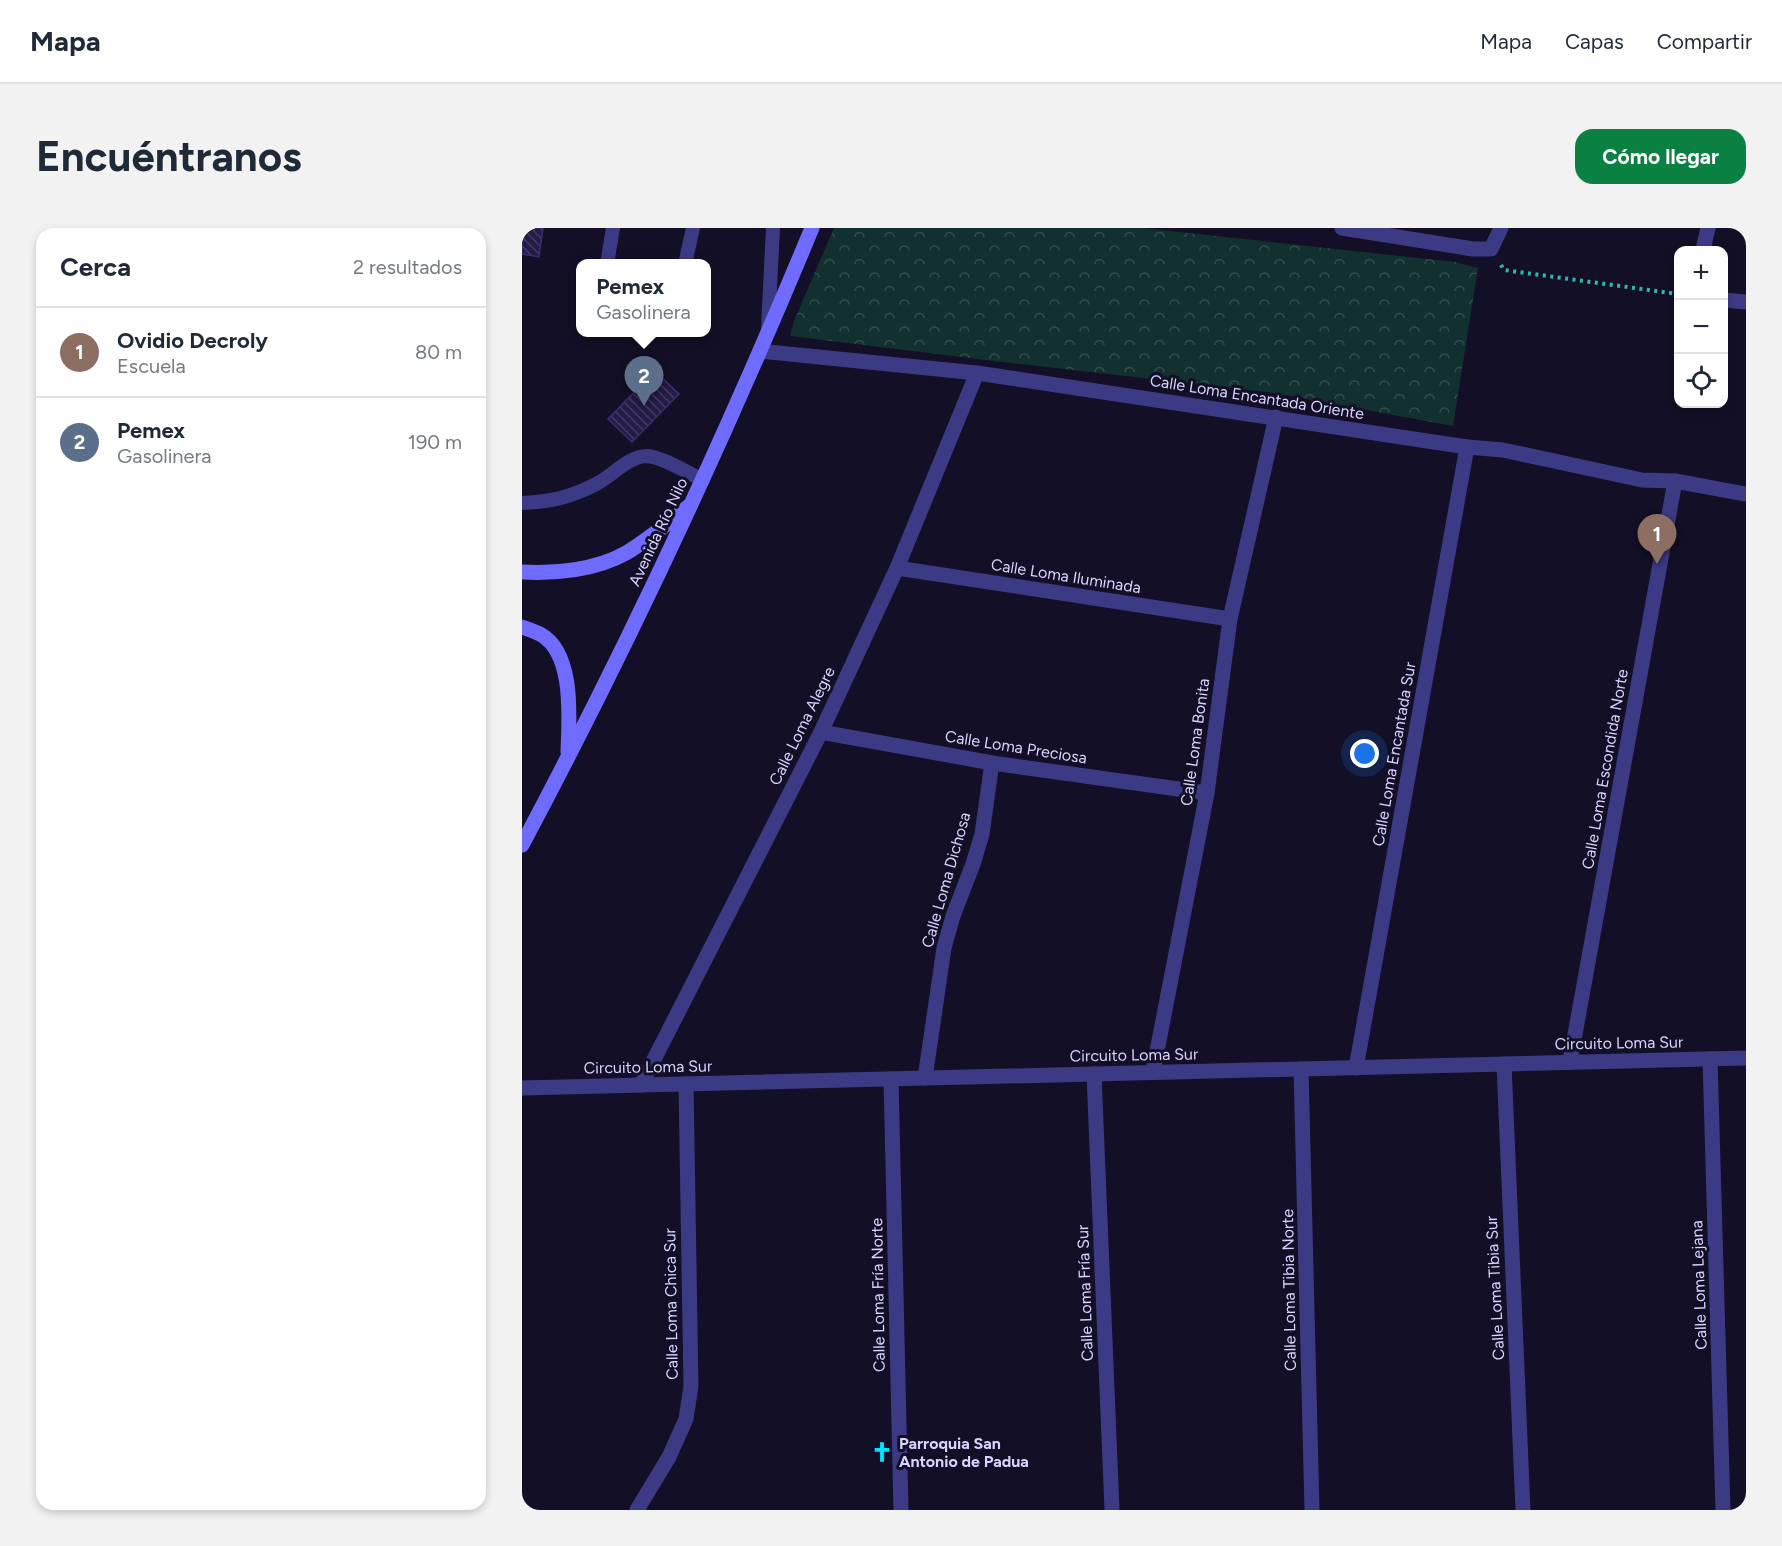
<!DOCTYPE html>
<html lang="es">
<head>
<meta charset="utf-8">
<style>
  body { margin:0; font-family:Figtree,sans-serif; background:#f2f2f3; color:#1f2937 }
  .controls { position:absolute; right:18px; top:18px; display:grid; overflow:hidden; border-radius:12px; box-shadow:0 3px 9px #0003 }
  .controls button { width:54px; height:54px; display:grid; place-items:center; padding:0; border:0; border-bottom:2px solid #e0e1e3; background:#fff; color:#1f2937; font:30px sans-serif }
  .you { position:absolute; left:843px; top:526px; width:21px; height:21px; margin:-15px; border:4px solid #fff; border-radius:50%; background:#1a73e8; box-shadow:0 0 0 9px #1a73e833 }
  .badge { display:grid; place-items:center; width:39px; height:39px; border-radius:50%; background:#0b8043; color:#fff; font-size:20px; font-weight:700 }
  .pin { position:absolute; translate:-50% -50px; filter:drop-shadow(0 2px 3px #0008) }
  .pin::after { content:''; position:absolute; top:32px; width:21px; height:18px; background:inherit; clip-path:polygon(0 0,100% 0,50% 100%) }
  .popup { position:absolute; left:54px; top:31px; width:135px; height:78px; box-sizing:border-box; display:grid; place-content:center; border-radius:12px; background:#fff; filter:drop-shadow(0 2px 4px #0005); font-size:20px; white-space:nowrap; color:#747a83 }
  .popup b { font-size:22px; color:#1f2937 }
  .popup::after { content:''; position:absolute; left:50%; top:100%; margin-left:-12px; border:12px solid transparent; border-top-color:#fff }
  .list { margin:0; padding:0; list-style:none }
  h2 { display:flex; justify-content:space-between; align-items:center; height:78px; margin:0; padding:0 24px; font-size:26px }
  h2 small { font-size:20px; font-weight:400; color:#747a83 }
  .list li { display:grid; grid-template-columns:39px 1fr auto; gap:18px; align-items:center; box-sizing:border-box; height:90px; padding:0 24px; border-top:2px solid #e0e1e3 }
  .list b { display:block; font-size:22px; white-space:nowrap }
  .list p { margin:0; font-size:20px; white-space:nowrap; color:#747a83 }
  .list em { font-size:20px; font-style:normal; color:#747a83 }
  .icon { flex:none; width:33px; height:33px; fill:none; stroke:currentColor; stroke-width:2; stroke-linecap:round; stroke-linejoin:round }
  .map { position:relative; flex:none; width:1224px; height:1282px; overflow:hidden; border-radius:18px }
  header { display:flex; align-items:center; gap:36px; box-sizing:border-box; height:84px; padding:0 30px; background:#fff; border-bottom:2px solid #e0e1e3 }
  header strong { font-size:28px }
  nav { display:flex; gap:33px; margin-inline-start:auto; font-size:21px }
  .intro { display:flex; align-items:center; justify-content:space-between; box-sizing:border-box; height:144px; padding:0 36px }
  h1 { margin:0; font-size:42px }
  .button { padding:15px 27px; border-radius:18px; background:#0b8043; color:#fff; font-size:21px; font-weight:700 }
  main { display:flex; gap:36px; padding:0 36px }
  aside { flex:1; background:#fff; border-radius:18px; box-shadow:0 3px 9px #0003 }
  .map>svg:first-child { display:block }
</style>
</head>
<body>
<header>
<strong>Mapa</strong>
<nav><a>Mapa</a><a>Capas</a><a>Compartir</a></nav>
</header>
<div class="intro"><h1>Encuéntranos</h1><a class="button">Cómo llegar</a></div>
<main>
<aside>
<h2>Cerca<small>2 resultados</small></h2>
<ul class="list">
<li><span class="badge" style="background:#8d6e63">1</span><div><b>Ovidio Decroly</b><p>Escuela</p></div><em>80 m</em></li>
<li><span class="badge" style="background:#5c6f8a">2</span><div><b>Pemex</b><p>Gasolinera</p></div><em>190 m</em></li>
</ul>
</aside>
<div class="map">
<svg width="1224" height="1282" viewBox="0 0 1224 1282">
  <defs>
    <pattern id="park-crowns" width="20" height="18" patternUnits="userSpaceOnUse" patternTransform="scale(1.5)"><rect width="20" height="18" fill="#12302f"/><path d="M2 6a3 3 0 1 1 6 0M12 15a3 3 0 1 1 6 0" fill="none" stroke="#344d4e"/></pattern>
    <pattern id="building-back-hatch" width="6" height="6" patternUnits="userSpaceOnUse" patternTransform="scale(1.5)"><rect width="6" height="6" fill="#241b47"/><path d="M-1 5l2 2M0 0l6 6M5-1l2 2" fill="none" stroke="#433b63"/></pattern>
  </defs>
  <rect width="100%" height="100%" fill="#130f26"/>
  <polygon fill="url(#park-crowns)" points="312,0 620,0 933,34 956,40 931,198 753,165 464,132 268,108 272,93"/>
  <g fill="url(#building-back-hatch)" stroke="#3b2d73" stroke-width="1.5">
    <polygon points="0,0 21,0 17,29 0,26"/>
    <polygon points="133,143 157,166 110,214 86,191"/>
  </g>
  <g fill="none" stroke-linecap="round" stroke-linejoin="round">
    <polyline stroke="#2fb8b0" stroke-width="4" stroke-dasharray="3 4.5" stroke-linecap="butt" points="979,37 982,42 1156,66"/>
    <g stroke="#3d3a85" stroke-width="14">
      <polyline points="85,36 91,0"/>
      <polyline points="163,36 171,0"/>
      <polyline points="246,100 251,0"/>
      <path d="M 0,275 C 29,274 50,269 76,255 C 91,247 107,228 125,228 C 141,229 166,245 181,252"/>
    </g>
    <polyline stroke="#3d3a85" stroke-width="15" points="945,219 981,222 1120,252 1153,253"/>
    <g stroke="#3d3a85" stroke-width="15">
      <polyline points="820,0 951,21 969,21 979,0"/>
      <polyline points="1181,22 1186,0"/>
      <polyline points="1202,72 1224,74"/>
      <polyline points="238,123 455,145 945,219 834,840"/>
      <polyline points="375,340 708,391"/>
      <polyline points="299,504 470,535 685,565"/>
      <polyline points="1188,831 1201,1282"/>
      <polyline points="1048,834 1153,253 1224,266"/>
      <polyline points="982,836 1001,1282"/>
      <polyline points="779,841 790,1282"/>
      <polyline points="631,844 685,565 708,391 754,189"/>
      <polyline points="572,846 590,1282"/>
      <polyline points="403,850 422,720 431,688 451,636 460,606 470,535"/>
      <polyline points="369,851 379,1282"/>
      <polyline points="119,857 299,504 375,340 455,145"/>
      <polyline points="0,860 1224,830"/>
      <polyline points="115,1282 147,1229 164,1191 169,1158 164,856"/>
    </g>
    <g stroke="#6f6bff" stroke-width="15">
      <path d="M 0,344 C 33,346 74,342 104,325 C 126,312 147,294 167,278"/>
      <path d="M 0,399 C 6,401 12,403 18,406 C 53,425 47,491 46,524"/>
      <path d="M 0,617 C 107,416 203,210 290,0"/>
    </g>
  </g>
  <defs>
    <g id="church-bare" transform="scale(1.62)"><path d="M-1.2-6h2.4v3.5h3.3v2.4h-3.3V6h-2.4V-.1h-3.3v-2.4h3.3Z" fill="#00e5ff" stroke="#130f26" stroke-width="2.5" paint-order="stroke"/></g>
  </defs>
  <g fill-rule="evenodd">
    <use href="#church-bare" x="360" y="1224"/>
  </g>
  <g text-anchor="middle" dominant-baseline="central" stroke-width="6" stroke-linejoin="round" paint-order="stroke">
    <g font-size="16" fill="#d9d4ff" stroke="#130f26">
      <text transform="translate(735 169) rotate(9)">Calle Loma Encantada Oriente</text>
      <text transform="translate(136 304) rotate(-65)">Avenida Río Nilo</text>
      <text transform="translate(544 348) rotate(9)">Calle Loma Iluminada</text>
      <text transform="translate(280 498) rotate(-64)">Calle Loma Alegre</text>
      <text transform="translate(673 514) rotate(-82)">Calle Loma Bonita</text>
      <text transform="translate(494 519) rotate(9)">Calle Loma Preciosa</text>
      <text transform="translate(872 526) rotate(-80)">Calle Loma Encantada Sur</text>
      <text transform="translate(1083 541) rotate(-80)">Calle Loma Escondida Norte</text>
      <text transform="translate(424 652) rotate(-74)">Calle Loma Dichosa</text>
      <text transform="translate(1097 815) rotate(-1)">Circuito Loma Sur</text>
      <text transform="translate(612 827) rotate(-1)">Circuito Loma Sur</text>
      <text transform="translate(126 839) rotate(-1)">Circuito Loma Sur</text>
      <text transform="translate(1177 1057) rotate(-92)">Calle Loma Lejana</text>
      <text transform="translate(973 1060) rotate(-93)">Calle Loma Tibia Sur</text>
      <text transform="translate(767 1062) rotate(-91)">Calle Loma Tibia Norte</text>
      <text transform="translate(563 1065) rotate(-92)">Calle Loma Fría Sur</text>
      <text transform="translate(356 1067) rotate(-91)">Calle Loma Fría Norte</text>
      <text transform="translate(149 1076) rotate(-91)">Calle Loma Chica Sur</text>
    </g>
    <g font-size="16" font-weight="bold" fill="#d9d4ff" stroke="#130f26" text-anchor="start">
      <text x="377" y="1215">Parroquia San<tspan x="377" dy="18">Antonio de Padua</tspan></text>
    </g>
  </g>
</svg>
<div class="controls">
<button>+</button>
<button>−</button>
<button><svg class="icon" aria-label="locate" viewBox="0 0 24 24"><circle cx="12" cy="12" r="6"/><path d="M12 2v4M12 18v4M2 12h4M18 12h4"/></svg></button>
</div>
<div class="you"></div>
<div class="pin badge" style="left:1135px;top:336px;background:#8d6e63">1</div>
<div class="pin badge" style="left:122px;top:178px;background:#5c6f8a">2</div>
<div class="popup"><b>Pemex</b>Gasolinera</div>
</div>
</main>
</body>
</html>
